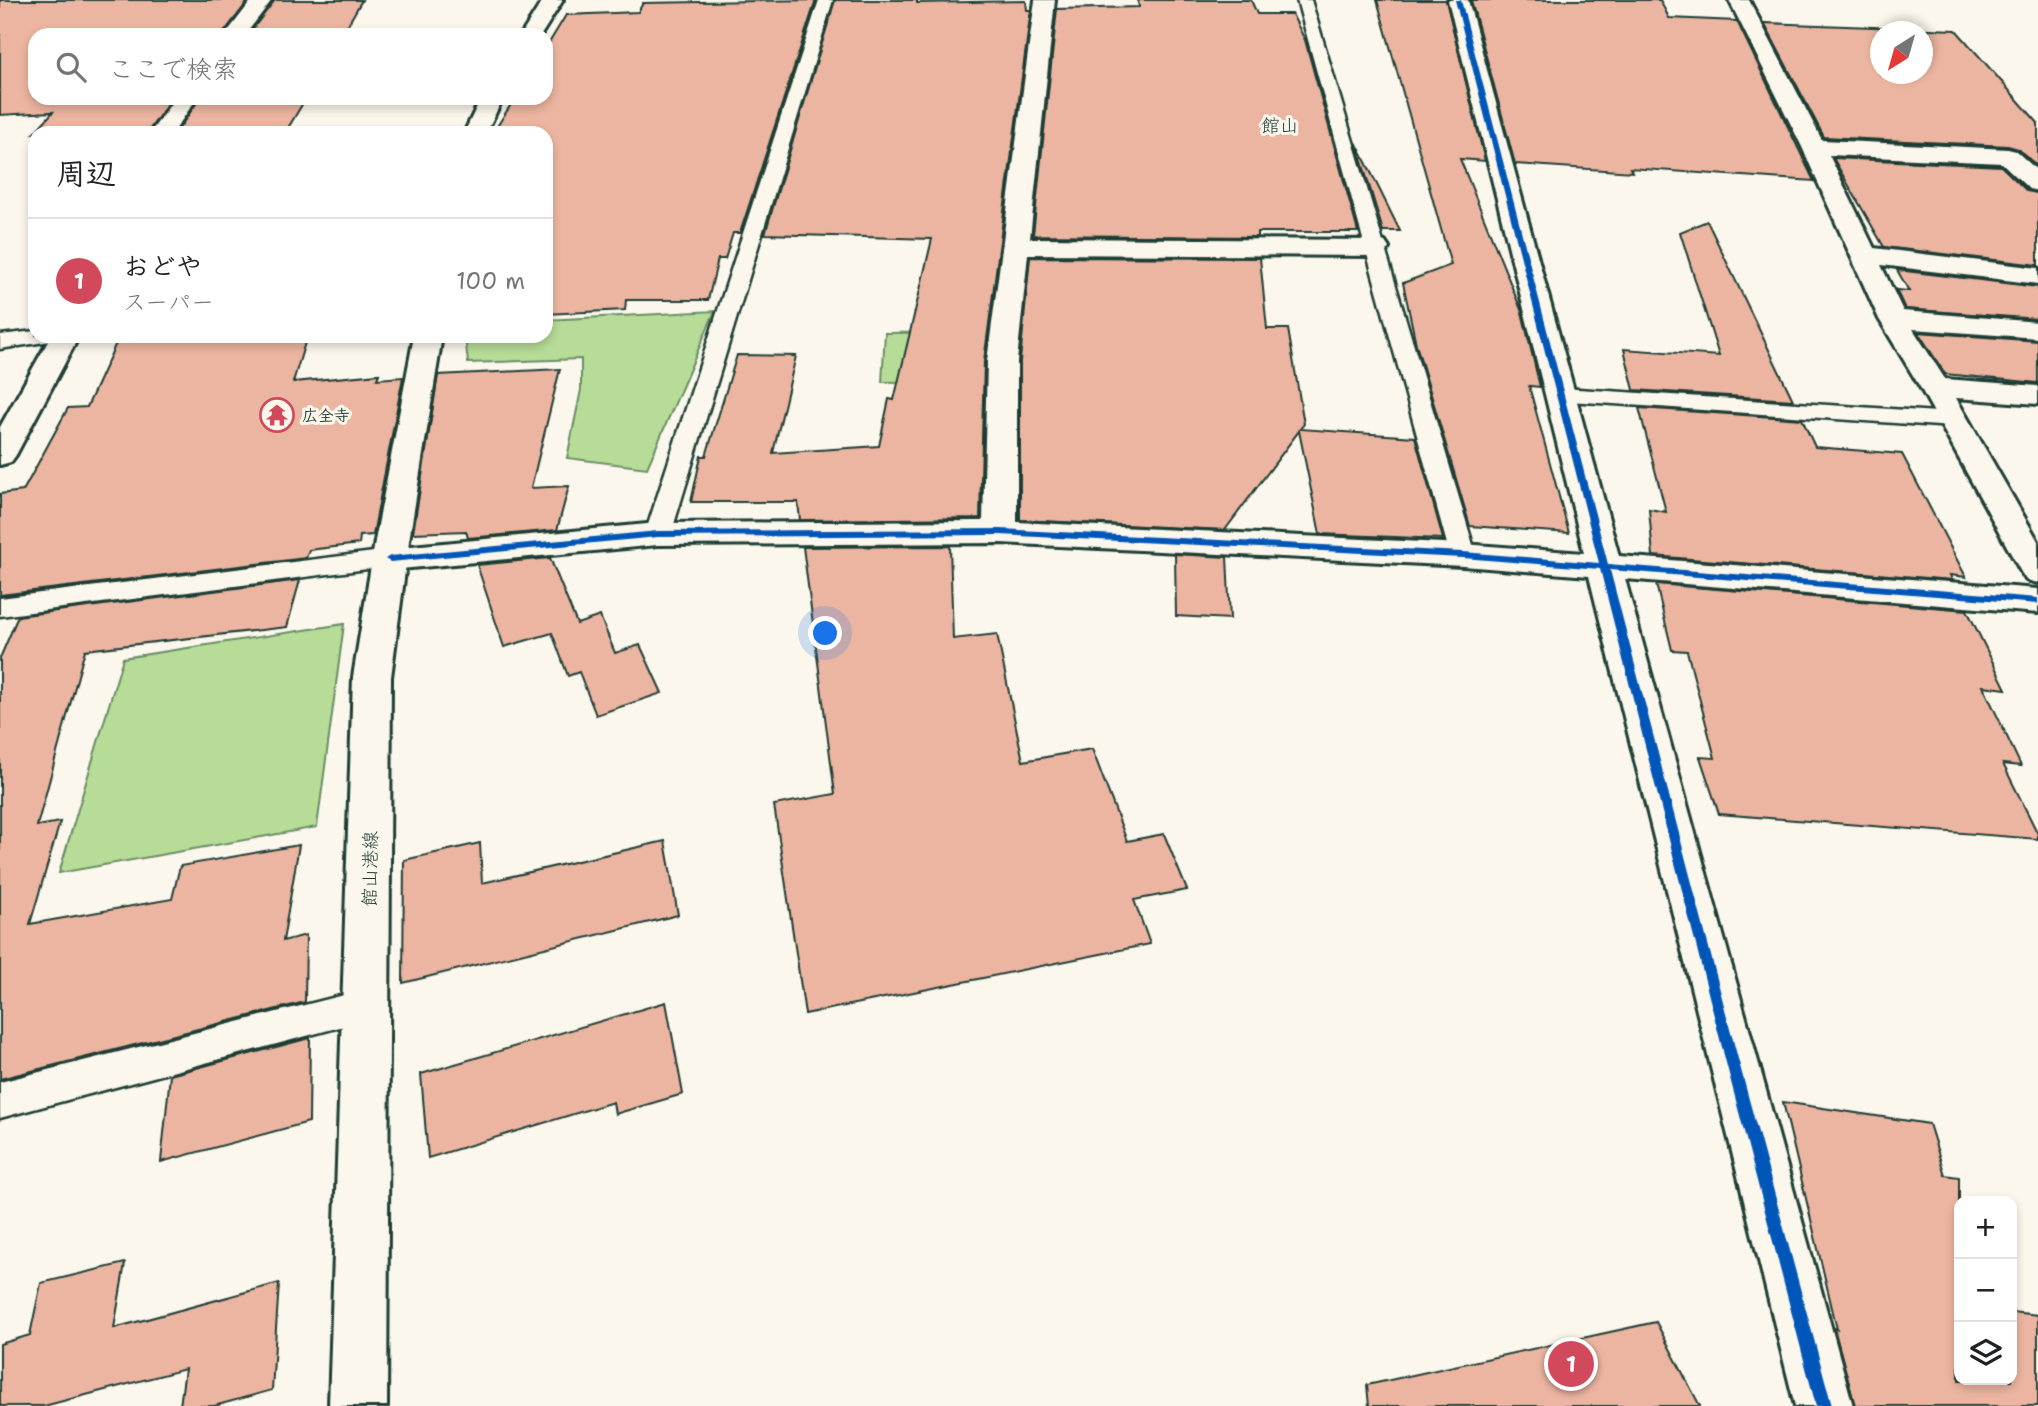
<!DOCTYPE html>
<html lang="ja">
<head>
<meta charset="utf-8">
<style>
  body { margin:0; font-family:"Shantell Sans","Klee One",sans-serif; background:#f2f2f2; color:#202124 }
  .controls { position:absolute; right:21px; bottom:21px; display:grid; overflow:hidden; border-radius:14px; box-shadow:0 4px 10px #0003 }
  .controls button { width:63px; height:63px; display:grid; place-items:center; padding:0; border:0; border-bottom:2px solid #e0e0e0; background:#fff; color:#202124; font:35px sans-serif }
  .compass { position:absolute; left:1870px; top:21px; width:63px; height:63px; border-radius:50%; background:#fff; box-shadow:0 4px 10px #0003; rotate:217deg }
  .you { position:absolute; left:826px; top:634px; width:24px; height:24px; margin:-18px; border:5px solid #fff; border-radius:50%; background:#1a73e8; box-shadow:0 0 0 10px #1a73e833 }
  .badge { display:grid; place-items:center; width:46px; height:46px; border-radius:50%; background:#d1495b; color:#fff; font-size:23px; font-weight:700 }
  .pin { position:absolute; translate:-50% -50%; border:4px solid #fff; box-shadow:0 2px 7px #0006 }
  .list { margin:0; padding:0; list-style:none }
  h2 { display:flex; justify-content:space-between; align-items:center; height:91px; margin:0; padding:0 28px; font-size:30px }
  h2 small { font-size:23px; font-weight:400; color:#757577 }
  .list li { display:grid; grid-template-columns:46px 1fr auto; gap:21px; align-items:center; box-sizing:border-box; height:126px; padding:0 28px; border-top:2px solid #e0e0e0 }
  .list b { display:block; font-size:26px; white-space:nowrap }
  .list p { margin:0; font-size:23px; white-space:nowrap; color:#757577 }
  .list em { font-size:23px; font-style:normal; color:#757577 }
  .icon { flex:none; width:38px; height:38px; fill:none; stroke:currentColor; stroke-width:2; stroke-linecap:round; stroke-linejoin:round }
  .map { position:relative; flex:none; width:2038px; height:1406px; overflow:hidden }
  .search { position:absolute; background:#fff; box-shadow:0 4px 10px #0003; left:28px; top:28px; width:525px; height:77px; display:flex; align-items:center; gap:18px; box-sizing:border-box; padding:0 24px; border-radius:21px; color:#757577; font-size:26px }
  .panel { position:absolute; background:#fff; box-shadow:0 4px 10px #0003; left:28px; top:126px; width:525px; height:217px; border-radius:21px }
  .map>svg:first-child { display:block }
</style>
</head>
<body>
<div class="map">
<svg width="2038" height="1406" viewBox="0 0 2038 1406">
  <rect width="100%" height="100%" fill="#fbf7ec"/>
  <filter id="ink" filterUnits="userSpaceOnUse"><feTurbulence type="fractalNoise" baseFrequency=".0143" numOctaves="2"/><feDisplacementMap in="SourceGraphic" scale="14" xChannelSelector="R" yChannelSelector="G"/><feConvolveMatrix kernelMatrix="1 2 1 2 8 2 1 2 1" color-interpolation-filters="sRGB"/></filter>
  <g filter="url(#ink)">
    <g fill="#b6dc97" stroke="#6a8c66" stroke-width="2">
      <polygon points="715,311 647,468 567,458 581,390 581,359 468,363 465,336 546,336 546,320"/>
      <polygon points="977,332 978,381 882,382 885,333"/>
      <polygon points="344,624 317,827 59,873 123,658"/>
    </g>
    <g fill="#ecb5a1" stroke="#1f3d34" stroke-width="2" fill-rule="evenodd">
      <polygon points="0,0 249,0 222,35 35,35 35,98 172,98 147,133 34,133 53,112 0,115"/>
      <polygon points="275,0 362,0 342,35 248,35"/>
      <polygon points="816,0 740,233 733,233 725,259 718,259 708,300 626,300 625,310 546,314 546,133 493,133 515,98 546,98 546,48 566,15 638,12 643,3"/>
      <polygon points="835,0 917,0 917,3 1026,1 1027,10 1031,10 984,361 980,518 800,520 798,502 691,502 701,456 706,456 737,355 796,356 773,453 879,446 889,399 894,400 932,239 765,234"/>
      <polygon points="1138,0 1251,0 1257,14 1292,14 1305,40 1358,232 1257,232 1257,237 1033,235 1057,9 1139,7"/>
      <polygon points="1377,0 1446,0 1485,161 1460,159 1522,312 1540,387 1529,386 1569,533 1470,526 1416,344 1403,283 1451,265"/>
      <polygon points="1471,0 1660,0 1669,18 1737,21 1814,181 1630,168 1632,172 1515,164"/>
      <path d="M 1764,23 L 1956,30 L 2038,123 L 2038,167 L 2018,149 L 2008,146 L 1824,137 ZM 1880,32 L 1922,32 L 1922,74 L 1880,74 Z"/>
      <polygon points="200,98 306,98 285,133 176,133"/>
      <polygon points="1356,142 1400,231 1383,231"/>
      <polygon points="1833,158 2001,166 2027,191 2038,193 2038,265 1884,247"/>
      <polygon points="1707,221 1793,400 1634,390 1624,349 1719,356 1680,232"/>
      <polygon points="1030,257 1260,258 1267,329 1288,329 1304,424 1300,429 1415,437 1443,539 1320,534 1299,431 1225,530 1020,520 1020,361"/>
      <polygon points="1897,270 2038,287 2038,319 1905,309 1896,290 1909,291"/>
      <polygon points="1918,332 2038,341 2038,383 1945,374"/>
      <polygon points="163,336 307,336 293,382 379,374 377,379 403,377 373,535 360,536 359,544 309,550 306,558 0,595 0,494 23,491 68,408 87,407 117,341"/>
      <polygon points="560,369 531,488 569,486 557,530 468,538 466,531 413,533 438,375"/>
      <polygon points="1639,408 1802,419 1815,447 1902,454 1966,577 1950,575 1952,580 1653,556 1649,509 1666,512"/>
      <polygon points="950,546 953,639 997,634 1023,761 1092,749 1127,841 1164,834 1187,890 1134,900 1150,944 805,1014 774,805 835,794 803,547"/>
      <polygon points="1175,554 1227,557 1230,619 1176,616"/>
      <polygon points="550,558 577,624 600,616 615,653 640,645 662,693 596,715 579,672 568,676 552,633 504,647 477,565"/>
      <polygon points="300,580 287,627 85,650 37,826 60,822 30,924 172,899 180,866 299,845 283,941 306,935 305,1002 0,1079 0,658 18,616"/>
      <polygon points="1656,584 1967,610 2006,689 1983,686 2021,766 2003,764 2038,834 2038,839 1719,814 1700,757 1715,758 1687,651 1672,650"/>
      <polygon points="665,841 678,915 403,983 404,860 480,843 482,883"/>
      <polygon points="666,1002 683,1094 615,1114 613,1102 428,1158 421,1074"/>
      <polygon points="310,1038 309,1122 161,1162 170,1075"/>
      <polygon points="1783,1102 1929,1124 1945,1175 1959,1177 1959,1380 2012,1380 2012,1312 2038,1315 2038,1406 1855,1406 1834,1328 1837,1329"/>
      <polygon points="125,1263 114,1328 279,1283 272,1390 214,1406 180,1406 185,1369 44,1406 0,1406 0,1344 30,1335 41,1283"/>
      <polygon points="1656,1322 1700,1406 1369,1406 1367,1385"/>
    </g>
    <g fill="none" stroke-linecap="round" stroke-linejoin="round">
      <g stroke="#1f3d34" stroke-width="5">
        <g id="lane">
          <polygon points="819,0 833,0 671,534 667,540 658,542 649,540 645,534"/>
          <polygon points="1297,0 1311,0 1476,555 1472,561 1463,564 1454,561 1450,555"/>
          <polygon points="35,331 35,336 54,336 51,341 0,349 0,335"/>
          <polygon points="1562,388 1953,413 1961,415 1965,420 1961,425 1953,427 1554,400 1550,395 1554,390"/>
          <polygon points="390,550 399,553 403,559 399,565 0,616 0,598"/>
          <polygon points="368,989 381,994 386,1005 381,1016 0,1118 0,1082"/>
        </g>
      </g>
      <g stroke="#1f3d34" stroke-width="6">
        <g id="street">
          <polygon points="252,0 272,0 245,35 225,35"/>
          <polygon points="1035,0 1055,0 1030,238 1376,240 1385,242 1389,248 1385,254 1376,256 1028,254 1017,361 1017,522 1463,544 1584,553 1448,0 1468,0 1619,556 2038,589 2038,613 1625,579 1853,1406 1795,1406 1589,576 1463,566 1000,543 658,545 390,570 378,567 373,559 378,551 390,548 658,523 983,521 987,361"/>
          <polygon points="1729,0 1749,0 1822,140 2008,149 2016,151 2038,171 2038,191 2029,189 2002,163 1829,155 1874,248 2038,268 2038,284 1881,265 1903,311 2038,322 2038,338 1913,329 1945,379 2038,386 2038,404 1956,398 2038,541 2038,583 2026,580 2021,572 1920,387 1879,319 1802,147"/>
          <polygon points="175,98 197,98 173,133 150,133"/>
          <polygon points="51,336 79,336 16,455 11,462 0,465 0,427"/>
        </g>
      </g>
      <g stroke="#1f3d34" stroke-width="6">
        <g id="secondary">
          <polygon points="543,0 563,0 541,35 521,35"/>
          <polygon points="481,98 503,98 486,133 464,133"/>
          <polygon points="414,336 442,336 409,541 391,677 387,1406 329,1406 353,677 375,541"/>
        </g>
      </g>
      <use href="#lane" fill="#fbf7ec" fill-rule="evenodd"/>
      <use href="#street" fill="#fbf7ec" fill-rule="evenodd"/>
      <use href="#secondary" fill="#fbf7ec" fill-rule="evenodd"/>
      <g stroke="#fbf7ec" stroke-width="5">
        <polygon id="cycleway" points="1455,0 1461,0 1608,564 2038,598 2038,604 1610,570 1737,1055 1832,1406 1816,1406 1724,1055 1600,569 1463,558 1000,535 658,537 390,562 385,559 390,556 658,531 1000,529 1463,552 1599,563"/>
      </g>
      <use href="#cycleway" fill="#0057b8" fill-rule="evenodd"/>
    </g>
  </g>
  <defs>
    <g id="temple-ring" transform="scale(1.75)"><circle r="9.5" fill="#fbf7ec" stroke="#d1495b" stroke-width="1.5"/><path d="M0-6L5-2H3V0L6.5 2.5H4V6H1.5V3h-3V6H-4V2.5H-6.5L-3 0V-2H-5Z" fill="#d1495b"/></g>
  </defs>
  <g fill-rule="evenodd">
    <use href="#temple-ring" x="277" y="415"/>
  </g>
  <g text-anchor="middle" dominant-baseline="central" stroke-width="6" stroke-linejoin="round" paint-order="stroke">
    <g font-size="16" font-weight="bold" fill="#1f3d34" stroke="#fbf7ec" text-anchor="start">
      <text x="302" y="415">広全寺</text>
    </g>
    <g font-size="19" fill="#1f3d34" stroke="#fbf7ec">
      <text x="1280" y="125">館山</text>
    </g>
    <g font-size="19" fill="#1f3d34" stroke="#fbf7ec">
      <text transform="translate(370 869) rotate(-89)">館山港線</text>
    </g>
  </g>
</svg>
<div class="controls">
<button>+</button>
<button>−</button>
<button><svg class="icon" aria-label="layers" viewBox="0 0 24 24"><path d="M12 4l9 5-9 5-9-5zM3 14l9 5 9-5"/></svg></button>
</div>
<svg class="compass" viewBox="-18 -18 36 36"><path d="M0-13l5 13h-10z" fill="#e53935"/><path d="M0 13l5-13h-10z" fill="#757577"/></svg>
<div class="you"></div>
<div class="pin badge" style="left:1571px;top:1364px">1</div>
<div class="search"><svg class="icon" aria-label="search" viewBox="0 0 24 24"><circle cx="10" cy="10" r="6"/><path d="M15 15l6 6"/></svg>ここで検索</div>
<section class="panel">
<h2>周辺<small></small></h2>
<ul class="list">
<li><span class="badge">1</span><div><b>おどや</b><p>スーパー</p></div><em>100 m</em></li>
</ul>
</section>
</div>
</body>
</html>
